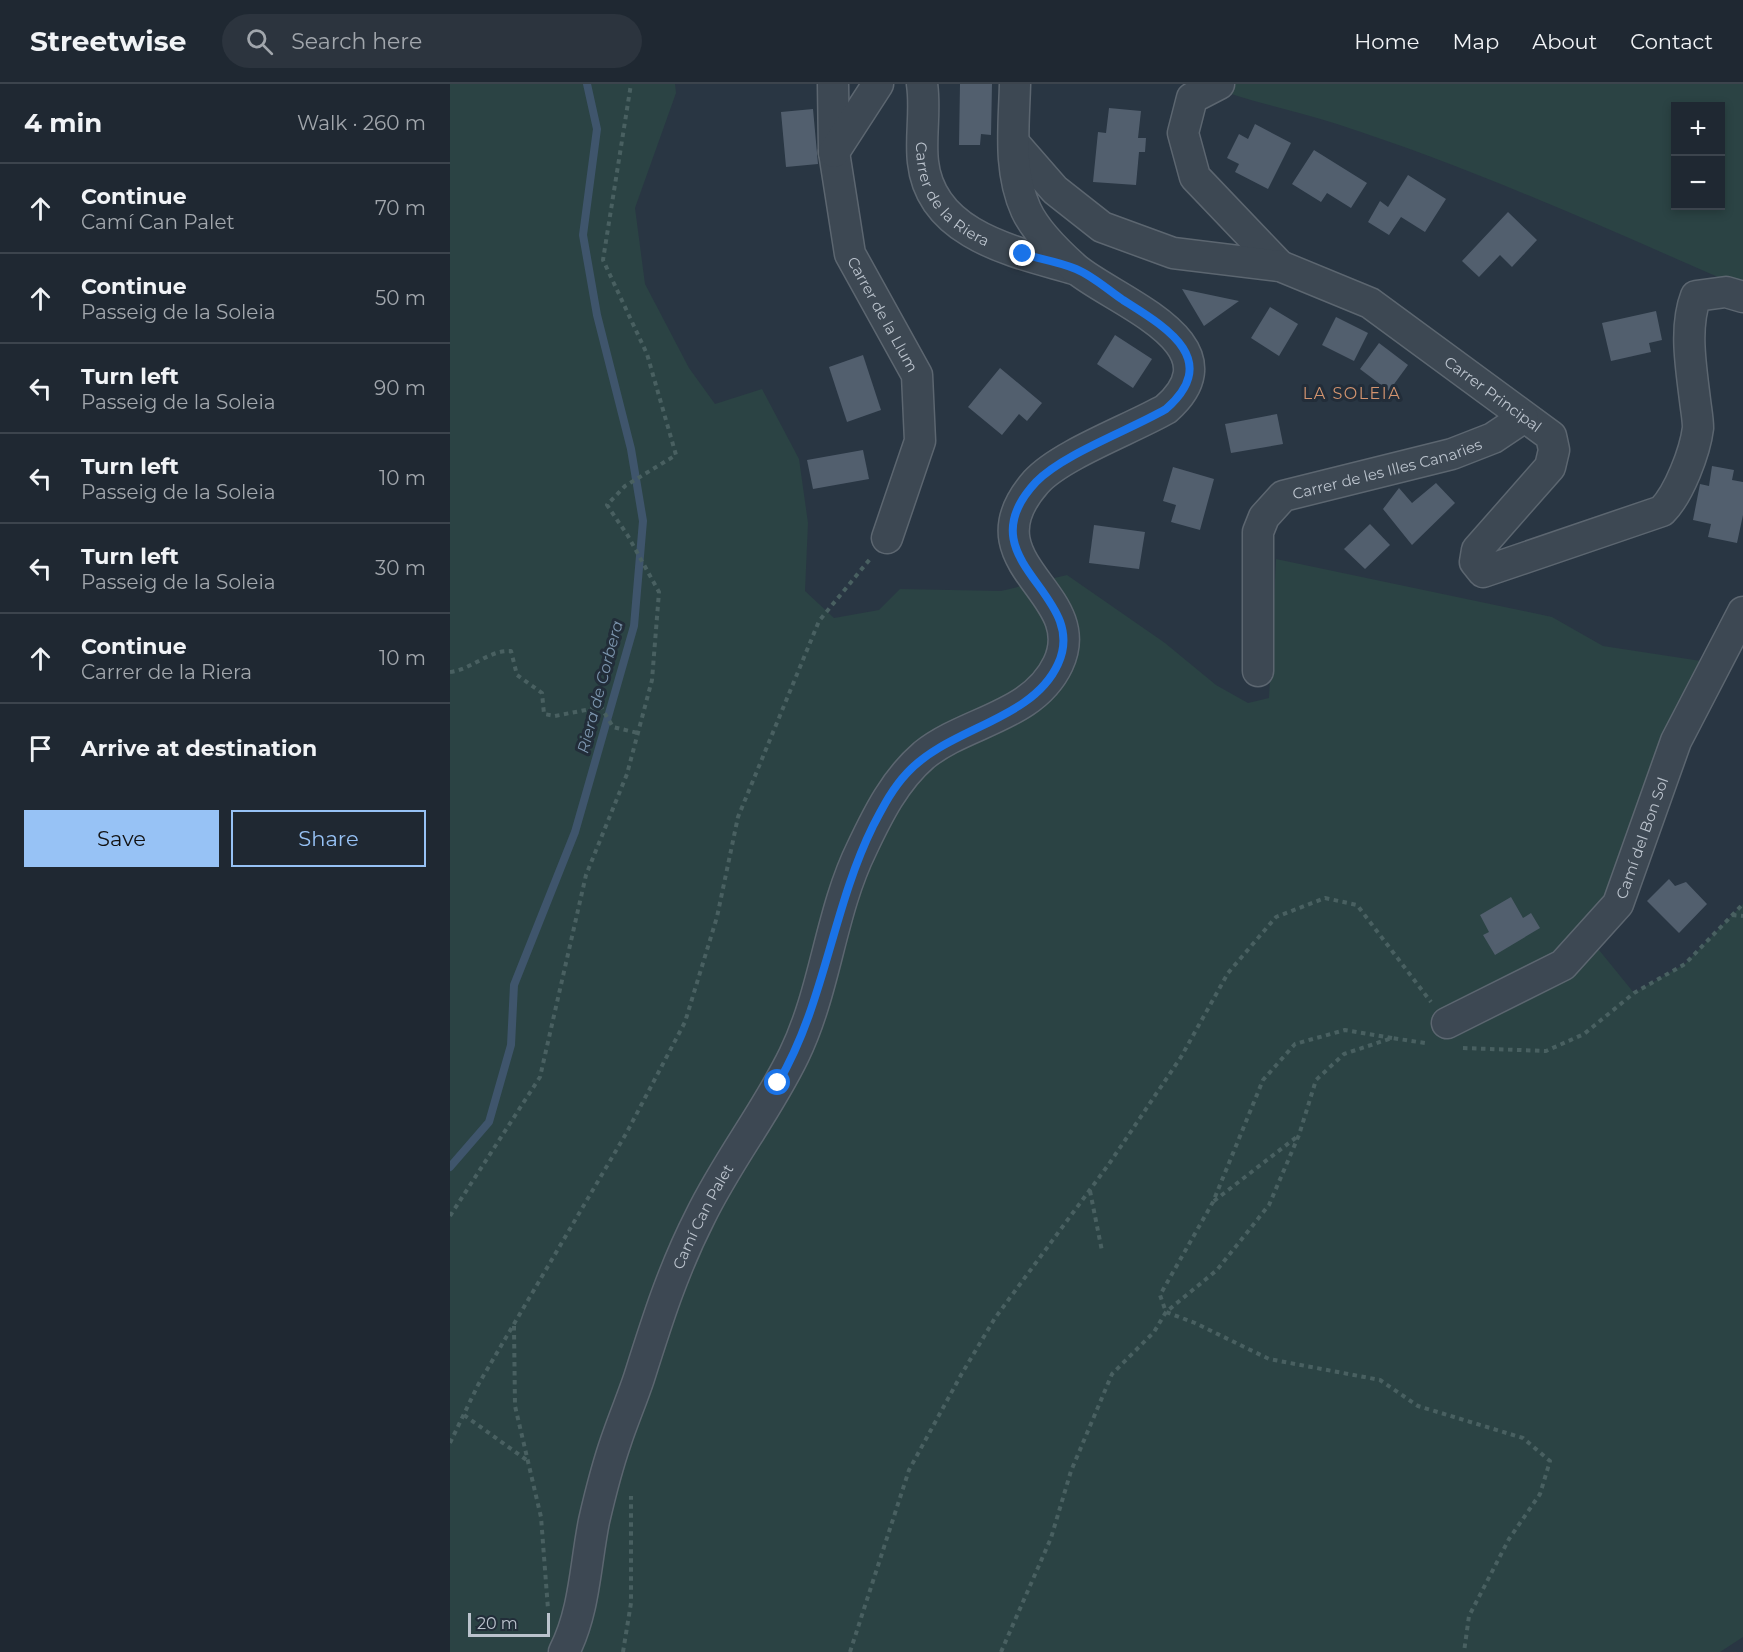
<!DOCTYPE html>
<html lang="en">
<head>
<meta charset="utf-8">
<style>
  body { margin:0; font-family:Montserrat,sans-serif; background:#2c343e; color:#f1f3f6 }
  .controls { position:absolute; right:18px; top:18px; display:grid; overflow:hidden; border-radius:0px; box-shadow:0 3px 9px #0003 }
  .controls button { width:54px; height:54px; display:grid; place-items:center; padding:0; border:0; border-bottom:2px solid #3c444d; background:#1f2832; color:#f1f3f6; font:30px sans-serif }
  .scale { position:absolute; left:18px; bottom:15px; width:82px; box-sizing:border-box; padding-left:6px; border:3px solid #bbc3cd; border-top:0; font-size:16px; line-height:21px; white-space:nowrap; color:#bbc3cd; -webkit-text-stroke:4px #222d39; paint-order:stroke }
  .stop { position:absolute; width:18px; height:18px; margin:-14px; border:4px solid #1a73e8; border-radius:50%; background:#fff }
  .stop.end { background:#1a73e8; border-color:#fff; box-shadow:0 2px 6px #0008 }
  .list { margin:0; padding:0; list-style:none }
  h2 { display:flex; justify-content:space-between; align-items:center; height:78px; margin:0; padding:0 24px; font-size:26px }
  h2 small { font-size:20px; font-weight:400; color:#a1a6ac }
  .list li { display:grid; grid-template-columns:39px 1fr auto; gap:18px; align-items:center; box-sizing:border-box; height:90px; padding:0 24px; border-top:2px solid #3c444d }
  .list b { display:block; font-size:22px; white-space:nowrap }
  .list p { margin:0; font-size:20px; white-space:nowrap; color:#a1a6ac }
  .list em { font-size:20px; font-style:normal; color:#a1a6ac }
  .actions { display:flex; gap:12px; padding:18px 24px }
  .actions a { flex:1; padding:14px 0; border:2px solid #97c2f5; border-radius:0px; text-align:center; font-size:21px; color:#97c2f5 }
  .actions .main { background:#97c2f5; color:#111 }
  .icon { flex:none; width:33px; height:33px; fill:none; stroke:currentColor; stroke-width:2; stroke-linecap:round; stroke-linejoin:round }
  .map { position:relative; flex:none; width:1293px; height:1568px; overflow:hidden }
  header { display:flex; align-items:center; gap:36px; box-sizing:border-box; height:84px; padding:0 30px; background:#1f2832; border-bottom:2px solid #3c444d }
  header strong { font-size:28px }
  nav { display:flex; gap:33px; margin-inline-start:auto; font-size:21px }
  .search { width:420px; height:54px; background:#2c343e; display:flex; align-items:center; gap:15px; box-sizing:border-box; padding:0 21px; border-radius:33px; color:#a1a6ac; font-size:22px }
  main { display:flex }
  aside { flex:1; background:#1f2832 }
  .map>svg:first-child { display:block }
</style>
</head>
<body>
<header>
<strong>Streetwise</strong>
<div class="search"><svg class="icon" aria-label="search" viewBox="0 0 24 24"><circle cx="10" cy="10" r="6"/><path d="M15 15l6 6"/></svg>Search here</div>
<nav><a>Home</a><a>Map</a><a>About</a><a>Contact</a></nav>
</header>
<main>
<aside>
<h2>4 min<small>Walk · 260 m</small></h2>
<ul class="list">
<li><svg class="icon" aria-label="ahead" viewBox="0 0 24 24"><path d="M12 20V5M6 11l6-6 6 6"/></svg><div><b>Continue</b><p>Camí Can Palet</p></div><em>70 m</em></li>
<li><svg class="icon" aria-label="ahead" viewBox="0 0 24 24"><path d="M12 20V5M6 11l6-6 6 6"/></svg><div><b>Continue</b><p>Passeig de la Soleia</p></div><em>50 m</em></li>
<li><svg class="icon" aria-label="left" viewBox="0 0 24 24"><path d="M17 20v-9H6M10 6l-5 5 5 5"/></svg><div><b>Turn left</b><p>Passeig de la Soleia</p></div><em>90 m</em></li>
<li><svg class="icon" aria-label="left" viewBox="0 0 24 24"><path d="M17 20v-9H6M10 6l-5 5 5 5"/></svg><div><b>Turn left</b><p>Passeig de la Soleia</p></div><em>10 m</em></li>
<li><svg class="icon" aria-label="left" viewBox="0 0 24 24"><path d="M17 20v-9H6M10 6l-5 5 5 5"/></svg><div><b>Turn left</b><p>Passeig de la Soleia</p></div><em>30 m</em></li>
<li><svg class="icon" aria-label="ahead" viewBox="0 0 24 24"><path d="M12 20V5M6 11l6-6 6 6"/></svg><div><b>Continue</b><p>Carrer de la Riera</p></div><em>10 m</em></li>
<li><svg class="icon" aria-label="arrive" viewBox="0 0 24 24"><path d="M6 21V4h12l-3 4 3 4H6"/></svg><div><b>Arrive at destination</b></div></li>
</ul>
<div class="actions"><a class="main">Save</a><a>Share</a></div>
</aside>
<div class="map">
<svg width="1293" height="1568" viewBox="0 0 1293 1568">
  <rect width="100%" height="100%" fill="#293643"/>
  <g fill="#2b4344" fill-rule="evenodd">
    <polygon points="0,0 225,0 226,9 185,124 195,200 239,284 265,320 312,305 349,375 358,439 355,507 384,534 429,526 450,505 551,507 617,491 715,559 766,601 798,619 819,614 826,475 1102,533 1153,562 1251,577 1156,812 1136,850 1184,909 1235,880 1293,820 1293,1553 1270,1568 0,1568"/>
    <path d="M 752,0 L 1293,0 L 1293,204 C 1160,146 1026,85 887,40 C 843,26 796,17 752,0 ZM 1226,22 L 1270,22 L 1270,122 L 1226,122 Z"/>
  </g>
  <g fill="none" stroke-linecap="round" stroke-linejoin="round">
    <polyline stroke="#3f556c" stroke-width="8" points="0,1083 39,1038 61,961 64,901 125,748 184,542 193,437 181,365 147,231 133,151 147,45 137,0"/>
  </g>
  <g fill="#525f6e">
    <polygon points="510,0 542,0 541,51 531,50 530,61 509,61"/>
    <polygon points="659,24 691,27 688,54 696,54 695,68 689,68 686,101 643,98 648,48 656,49"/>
    <polygon points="363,25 368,80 336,83 331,28"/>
    <polygon points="805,40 841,59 818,105 785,88 789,80 777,74 789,50 798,55"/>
    <polygon points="864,66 917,99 901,124 877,109 871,118 842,100"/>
    <polygon points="958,91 996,115 975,148 951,133 939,151 918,138 930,117 938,123"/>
    <polygon points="1058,128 1087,156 1062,183 1050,171 1029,193 1012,177"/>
    <polygon points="732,205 789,217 754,242"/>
    <polygon points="820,223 848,240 829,272 801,254"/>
    <polygon points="1206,227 1212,256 1199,259 1201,268 1161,277 1152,239"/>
    <polygon points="886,233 918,249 904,277 872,261"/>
    <polygon points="665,251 702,275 683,304 647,280"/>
    <polygon points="929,259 958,281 939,307 910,285"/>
    <polygon points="413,271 431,326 397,338 379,283"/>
    <polygon points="550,284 592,319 577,337 569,330 552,351 518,323"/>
    <polygon points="827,330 833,360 781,369 775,340"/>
    <polygon points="413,366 419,395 363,405 357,376"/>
    <polygon points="1262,382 1284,386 1282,396 1293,398 1293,431 1287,459 1258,453 1261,440 1243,436 1250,400 1259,402"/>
    <polygon points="723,383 764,395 750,446 721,438 726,421 713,417"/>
    <polygon points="986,399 1005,419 962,461 933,425 949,404 962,419"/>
    <polygon points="920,440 940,461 915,485 894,465"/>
    <polygon points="644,441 695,448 689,485 639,479"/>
    <polygon points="1219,795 1225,802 1236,798 1257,820 1229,849 1197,817"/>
    <polygon points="1061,813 1073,834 1081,829 1090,844 1045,871 1033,851 1039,848 1030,831"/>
  </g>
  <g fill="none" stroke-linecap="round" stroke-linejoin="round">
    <g stroke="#5c6670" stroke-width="33">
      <g id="street">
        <path id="s1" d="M 383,0 L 384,68 L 400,170 L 467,291 L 470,357 L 437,454"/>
        <path id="s2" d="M 472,0 C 476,26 470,53 473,78 C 481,152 566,168 624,185"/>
        <polyline points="769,0 742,14 733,49 745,93 830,182"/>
        <path id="s3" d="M 564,59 L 605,106 L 652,143 L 723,169 L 830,182 L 920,219 L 1101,352 L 1104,366 L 1100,383 L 1027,466 L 1025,478 L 1033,488 L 1212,427 C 1229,410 1245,368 1248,344 C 1248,335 1246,325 1245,316 C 1241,283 1234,243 1246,212 L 1276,208 L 1293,213"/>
        <polyline points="384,68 428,0"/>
        <path id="s4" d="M 808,587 L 808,448 L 814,433 L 833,412 L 1002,370 L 1043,354 L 1073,334"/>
        <path id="s5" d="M 997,939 L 1113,881 L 1168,820 L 1226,657 L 1293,528"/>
        <path id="s6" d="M 114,1568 C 135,1526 135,1482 144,1437 C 150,1411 157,1383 166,1357 C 173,1336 182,1315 189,1294 C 207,1237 223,1186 250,1133 C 277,1077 317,1027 344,971 C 376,905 380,829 412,764 C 428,730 445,696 474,671 C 516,637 583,633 608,580 C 642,508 514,480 586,398 C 610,371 681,345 716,325 C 790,260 666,218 626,185 C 608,169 586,148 576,126 C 558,86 564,42 565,0"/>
      </g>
    </g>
    <g stroke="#496061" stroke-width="4" stroke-dasharray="4.5 4.5" stroke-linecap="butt">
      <path d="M 0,588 C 23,585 38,566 61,567 L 67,591 L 92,609 L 94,630 L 105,632 L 151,623 L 163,643 L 188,649"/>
      <polyline points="1282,831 1293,832"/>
      <polyline points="942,954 895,946 845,960 813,996 763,1118 710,1211 716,1228 745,1239 819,1275 930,1296 968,1322 1073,1354 1100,1377 1090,1410 1059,1455 1019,1532 1014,1568"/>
      <polyline points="1013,964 1096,967 1134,950 1184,909 1235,880 1293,820"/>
      <polyline points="640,1107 652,1167"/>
      <polyline points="764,1117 848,1052"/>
      <polyline points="0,1132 90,993 136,791 177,690 202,596 209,508 178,452 157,421 175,402 226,371 197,270 153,176 181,0"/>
      <polyline points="64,1242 65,1322 91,1433 98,1525"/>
      <polyline points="14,1331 78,1377"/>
      <polyline points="0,1359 28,1301 177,1048 235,938 267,833 288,733 369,537 420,475"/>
      <polyline points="173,1568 181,1519 181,1412"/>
      <polyline points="400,1568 459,1386 511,1291 545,1234 659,1080 731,973 778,889 826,833 875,814 907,821 981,918"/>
      <polyline points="551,1568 601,1454 621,1387 662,1290 704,1248 716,1228 767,1186 819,1121 849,1051 866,996 894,970 942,954 975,959"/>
    </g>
    <use href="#street" stroke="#3d4853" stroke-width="30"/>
  </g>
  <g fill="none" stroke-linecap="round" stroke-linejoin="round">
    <path stroke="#1a73e8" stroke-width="8" d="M 328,999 C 375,919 382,825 423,742 C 433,723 442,705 457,689 C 499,643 582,637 608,580 C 641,509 512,477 586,398 C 613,370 680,346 716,325 C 773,275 714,242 673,216 C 658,206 643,192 626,185 C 610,178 590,175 573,170"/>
  </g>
  <g text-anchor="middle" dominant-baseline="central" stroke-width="6" stroke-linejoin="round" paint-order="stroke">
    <g font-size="15" fill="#bbc3cd" stroke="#222d39">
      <text stroke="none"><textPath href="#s2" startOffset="122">Carrer de la Riera</textPath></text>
      <text stroke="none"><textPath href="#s1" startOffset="240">Carrer de la Llum</textPath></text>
      <text stroke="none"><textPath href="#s3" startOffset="556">Carrer Principal</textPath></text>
      <text stroke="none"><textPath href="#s4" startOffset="291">Carrer de les Illes Canaries</textPath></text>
      <text stroke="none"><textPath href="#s5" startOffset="282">Camí del Bon Sol</textPath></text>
      <text stroke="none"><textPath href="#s6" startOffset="459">Camí Can Palet</textPath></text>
    </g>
    <g font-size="16" letter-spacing="1.5" fill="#d3946f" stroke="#222d39">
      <text x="902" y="309">LA SOLEIA</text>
    </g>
    <g font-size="16" font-style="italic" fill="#7c95ae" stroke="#222d39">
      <text transform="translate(150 603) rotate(-75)">Riera de Corbera</text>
    </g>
  </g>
</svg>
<div class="controls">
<button>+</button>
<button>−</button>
</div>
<div class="scale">20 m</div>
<div class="stop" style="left:328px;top:999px"></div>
<div class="stop end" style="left:573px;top:170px"></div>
</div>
</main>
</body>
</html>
